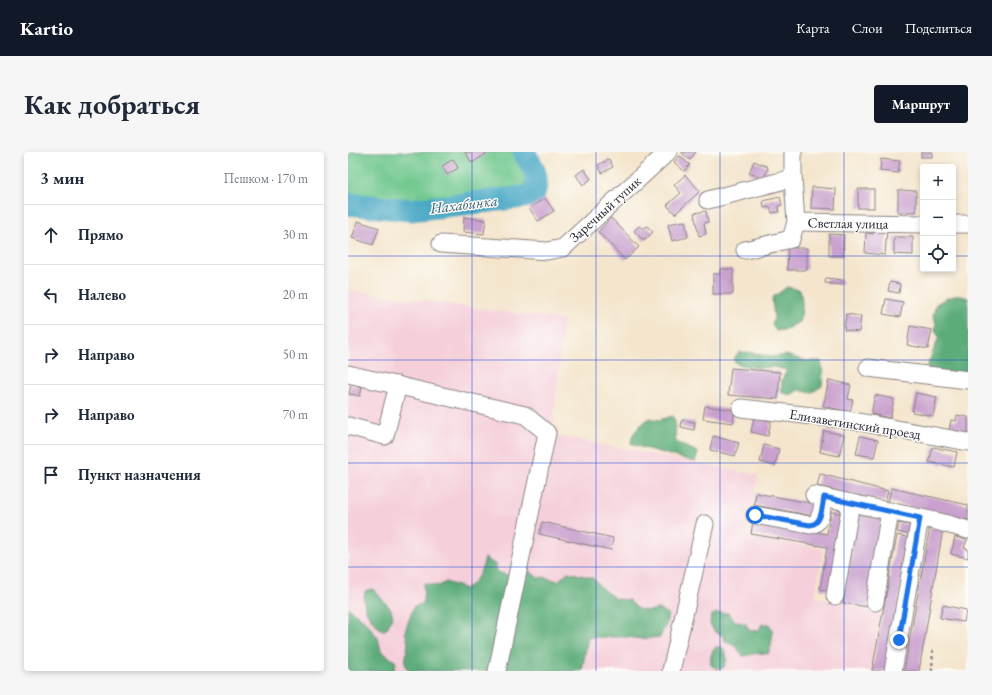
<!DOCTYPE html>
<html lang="ru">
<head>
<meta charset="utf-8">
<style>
  body { margin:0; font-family:"EB Garamond",serif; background:#f6f6f7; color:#1f2937 }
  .controls { position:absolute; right:12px; top:12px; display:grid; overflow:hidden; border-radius:4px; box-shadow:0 2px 6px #0003 }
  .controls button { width:36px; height:36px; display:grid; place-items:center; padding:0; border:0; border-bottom:1px solid #e0e1e3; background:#fff; color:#1f2937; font:20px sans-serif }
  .stop { position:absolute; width:12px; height:12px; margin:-9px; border:3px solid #1a73e8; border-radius:50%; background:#fff }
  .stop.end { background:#1a73e8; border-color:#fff; box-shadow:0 1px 4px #0008 }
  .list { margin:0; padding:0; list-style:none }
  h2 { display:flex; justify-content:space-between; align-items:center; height:52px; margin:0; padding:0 16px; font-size:17px }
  h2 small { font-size:13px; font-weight:400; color:#747a83 }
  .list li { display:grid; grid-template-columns:26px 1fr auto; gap:12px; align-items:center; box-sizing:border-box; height:60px; padding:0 16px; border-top:1px solid #e0e1e3 }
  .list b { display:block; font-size:15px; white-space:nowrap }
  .list em { font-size:13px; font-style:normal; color:#747a83 }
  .icon { flex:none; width:22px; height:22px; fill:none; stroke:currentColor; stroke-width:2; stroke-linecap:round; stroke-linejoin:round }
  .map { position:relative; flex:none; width:620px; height:519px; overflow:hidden; border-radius:4px }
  header { display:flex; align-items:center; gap:24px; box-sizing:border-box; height:56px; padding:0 20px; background:#111827; color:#fff }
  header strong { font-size:19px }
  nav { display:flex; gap:22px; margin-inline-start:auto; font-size:14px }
  .intro { display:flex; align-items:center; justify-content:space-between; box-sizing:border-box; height:96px; padding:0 24px }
  h1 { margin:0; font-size:28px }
  .button { padding:10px 18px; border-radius:4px; background:#111827; color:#fff; font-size:14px; font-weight:700 }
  main { display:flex; gap:24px; padding:0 24px }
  aside { flex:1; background:#fff; border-radius:4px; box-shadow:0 2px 6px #0003 }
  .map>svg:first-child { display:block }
</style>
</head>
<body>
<header>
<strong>Kartio</strong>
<nav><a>Карта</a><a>Слои</a><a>Поделиться</a></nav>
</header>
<div class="intro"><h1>Как добраться</h1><a class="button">Маршрут</a></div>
<main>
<aside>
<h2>3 мин<small>Пешком · 170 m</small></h2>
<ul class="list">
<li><svg class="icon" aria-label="ahead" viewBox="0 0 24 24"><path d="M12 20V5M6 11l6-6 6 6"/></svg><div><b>Прямо</b></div><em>30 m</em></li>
<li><svg class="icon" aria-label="left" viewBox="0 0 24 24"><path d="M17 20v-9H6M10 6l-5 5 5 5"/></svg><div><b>Налево</b></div><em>20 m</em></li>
<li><svg class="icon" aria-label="right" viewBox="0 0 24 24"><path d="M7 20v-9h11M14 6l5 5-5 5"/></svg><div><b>Направо</b></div><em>50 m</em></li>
<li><svg class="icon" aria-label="right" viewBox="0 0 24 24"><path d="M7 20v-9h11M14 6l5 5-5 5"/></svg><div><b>Направо</b></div><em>70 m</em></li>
<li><svg class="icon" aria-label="arrive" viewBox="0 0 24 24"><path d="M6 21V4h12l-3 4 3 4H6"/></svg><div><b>Пункт назначения</b></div></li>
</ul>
</aside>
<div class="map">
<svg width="620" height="519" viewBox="0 0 620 519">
  <rect width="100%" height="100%" fill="#fdfcf7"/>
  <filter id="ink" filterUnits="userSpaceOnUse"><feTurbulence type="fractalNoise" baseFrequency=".025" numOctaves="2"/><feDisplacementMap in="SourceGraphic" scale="8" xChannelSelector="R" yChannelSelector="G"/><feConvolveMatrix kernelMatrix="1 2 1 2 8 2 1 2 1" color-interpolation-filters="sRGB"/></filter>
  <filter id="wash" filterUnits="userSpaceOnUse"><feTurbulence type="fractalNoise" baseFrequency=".012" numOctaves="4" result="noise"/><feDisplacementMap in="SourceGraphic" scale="16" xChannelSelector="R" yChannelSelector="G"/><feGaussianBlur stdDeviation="0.9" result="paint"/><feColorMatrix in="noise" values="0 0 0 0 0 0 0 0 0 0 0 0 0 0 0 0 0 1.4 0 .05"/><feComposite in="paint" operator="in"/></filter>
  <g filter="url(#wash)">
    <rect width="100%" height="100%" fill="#f4e5cc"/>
    <polygon fill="#f5cfda" points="0,138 215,168 205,283 410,323 400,383 475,397 467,445 532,461 522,519 0,519"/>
    <polygon fill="#6fc78e" stroke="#487464" points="0,0 169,0 178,18 178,33 169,40 145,38 95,47 49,48 0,43"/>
    <g fill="#5bac79" stroke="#3e675a">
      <path d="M 439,135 L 452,138 C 455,150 455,159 451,170 L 437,178 L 428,179 L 424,172 L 426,166 L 424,146 Z"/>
      <polygon points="610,143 620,146 620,222 580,219 580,212 591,185 587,178 588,171 585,164 588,152 599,146"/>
      <polygon points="391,200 407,201 423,205 438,203 459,209 473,209 475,219 474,234 463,241 451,238 443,243 434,241 434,228 439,218 425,215 411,216 389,212 385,207"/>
      <path d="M 325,264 C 329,273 326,280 328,290 C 335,294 343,296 350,301 L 347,310 L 289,294 L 283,291 C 284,278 293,274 301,266 L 311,268 Z"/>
      <path d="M 137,406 L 148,413 L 149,420 L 169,426 L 174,417 L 183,420 L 190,426 L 196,425 L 210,429 L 220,420 L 245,426 L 254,437 L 268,447 L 281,448 L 290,457 L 301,459 L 310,457 L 320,462 L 318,473 L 312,485 L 294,487 L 279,485 L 240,485 L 234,519 L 62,519 L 59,517 L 57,511 L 60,491 L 57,479 L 66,454 L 75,452 L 76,431 L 91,434 L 98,430 L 118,437 C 129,430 134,418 137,406 Z"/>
      <path d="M 25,437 L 43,457 L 45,465 L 39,476 L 35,479 C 27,473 16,461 16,449 C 15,446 17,442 17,439 Z"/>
      <polygon points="0,456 17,469 30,486 33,499 48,510 46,519 0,519"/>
      <path d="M 368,461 L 380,461 L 387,469 L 398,472 L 402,479 L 411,478 L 414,472 L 421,472 L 425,480 L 423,494 L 420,502 L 411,501 L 395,504 C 393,501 390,497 388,495 C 381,490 378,493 375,484 L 367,480 L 362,472 L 363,464 Z"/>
      <path d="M 368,495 L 374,495 C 380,503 380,508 375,516 L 369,517 L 363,513 C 362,505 363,500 368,495 Z"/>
    </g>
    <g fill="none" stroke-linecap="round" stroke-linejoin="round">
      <path stroke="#46a7c5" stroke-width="23" d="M 0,52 L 63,58 L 176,45 L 186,42 C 192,23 185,16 176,0"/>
    </g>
    <g id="blocks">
      <g fill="#c9a0ce">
        <polygon points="117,0 137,0 138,2 124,11"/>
        <polygon points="334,0 348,0 342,8 334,1"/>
        <rect x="573" y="0" width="11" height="5"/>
        <polygon points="332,4 342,13 336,19 326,10"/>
        <polygon points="105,7 110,16 99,23 94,14"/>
        <polygon points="261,7 265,15 254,21 250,13"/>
        <polygon points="533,7 552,9 550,21 532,19"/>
        <polygon points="406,9 420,15 416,27 401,21"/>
        <polygon points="236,17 243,27 235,33 228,23"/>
        <polygon points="337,23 352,39 327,62 319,53 333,41 326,33"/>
        <polygon points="464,35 488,37 487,57 463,56"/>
        <rect x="510" y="37" width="16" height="19"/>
        <polygon points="550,38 568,39 568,60 550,60"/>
        <polygon points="432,45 434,53 430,54 431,60 424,61 422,55 416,56 415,49"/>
        <polygon points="197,46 206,59 190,69 181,56"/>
        <polygon points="358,59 360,70 356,71 358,82 351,84 346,61"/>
        <polygon points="116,65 138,68 136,82 115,80"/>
        <polygon points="263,66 291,95 277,108 250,80"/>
        <polygon points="10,69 31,76 25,93 4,86"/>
        <polygon points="337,69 340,85 324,89 320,72"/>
        <polygon points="291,74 295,77 299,74 305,80 296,89 286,79"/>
        <polygon points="526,77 539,78 537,103 517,101 518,81 525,82"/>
        <polygon points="481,82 496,83 495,104 481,104"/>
        <polygon points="546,85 565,85 565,103 546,102"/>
        <polygon points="440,96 459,96 459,118 439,118"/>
        <polygon points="372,117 385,117 385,142 365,142 365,122 372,122"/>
        <polygon points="478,126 494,128 494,133 477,131"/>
        <polygon points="542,130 552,132 551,141 540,139"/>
        <polygon points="538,147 555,150 552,165 535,162"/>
        <polygon points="498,162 513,164 511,180 496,178"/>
        <polygon points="562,174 584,178 580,197 559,193"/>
        <polygon points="383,216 432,220 430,247 380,243"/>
        <polygon points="481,228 503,233 500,247 505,248 502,260 475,254"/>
        <polygon points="3,233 14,235 12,244 1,242"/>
        <polygon points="568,241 589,245 585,264 564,260"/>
        <polygon points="527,243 546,247 542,266 523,262"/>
        <polygon points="357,254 386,258 385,271 355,267"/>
        <polygon points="609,263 620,265 620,283 601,279 603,268 608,269"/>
        <polygon points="406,266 423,269 420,284 403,280"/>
        <polygon points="334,268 347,270 346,278 333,275"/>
        <polygon points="476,279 496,283 491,304 472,300"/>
        <polygon points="365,284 391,291 387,304 362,298"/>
        <polygon points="512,284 530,288 526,305 508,302"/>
        <polygon points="416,293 431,297 427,314 412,310"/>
        <polygon points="585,295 609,300 606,315 581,310"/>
        <polygon points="472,322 540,339 537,350 469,334"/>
        <polygon points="543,336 620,353 620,368 540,350"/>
        <polygon points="408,341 468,352 466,364 406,353"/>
        <polygon points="483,360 495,362 482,439 472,437 479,395 403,382 405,369 479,382"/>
        <polygon points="510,362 534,366 520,455 495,451"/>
        <polygon points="194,370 265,386 263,398 191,382"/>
        <polygon points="551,371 566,374 564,383 549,380"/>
        <polygon points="582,375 595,377 571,519 556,519"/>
        <polygon points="549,383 562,386 538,519 524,519"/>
        <polygon points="607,385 619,388 616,396 620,397 620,406 603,402"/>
        <polygon points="595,453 618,458 616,470 592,466"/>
      </g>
    </g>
  </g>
  <g filter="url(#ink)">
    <use href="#blocks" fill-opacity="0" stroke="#8b8484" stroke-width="1"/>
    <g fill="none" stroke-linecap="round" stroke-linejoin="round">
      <g stroke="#8b8484" stroke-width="19">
        <g id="minor">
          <polyline points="445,0 445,26 448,70 575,72"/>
          <polyline points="360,48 445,26"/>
          <polyline points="605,72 620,72"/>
          <polyline points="93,92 199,99 215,96 320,0"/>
          <polyline points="397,98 443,87 448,70"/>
          <polyline points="520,216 620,228"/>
          <polyline points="0,222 177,263 199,281 149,519"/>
          <polyline points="393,256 500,268 620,290"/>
          <polyline points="0,274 37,284 50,233"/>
          <polyline points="466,343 592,370 620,378"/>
          <path d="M 407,363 L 462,373 C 474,372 474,355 476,345"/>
          <polyline points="487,444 503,351"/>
          <polyline points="527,450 542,359"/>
          <polyline points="323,519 357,372"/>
          <polyline points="545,519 572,366"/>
        </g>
      </g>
      <polyline stroke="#8b8484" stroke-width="2.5" stroke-dasharray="3 3" stroke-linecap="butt" points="584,519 585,495"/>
      <use href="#minor" stroke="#fff" stroke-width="17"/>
    </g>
  </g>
  <g fill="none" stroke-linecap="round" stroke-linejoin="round" filter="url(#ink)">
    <path stroke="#1a73e8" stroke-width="5" d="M 407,363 L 462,373 C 474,372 474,355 476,345 L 572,366 L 551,488"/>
  </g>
  <path fill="none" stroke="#1d4ed8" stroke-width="1" stroke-opacity="0.55" d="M 124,0 L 124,519M 248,0 L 248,519M 372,0 L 372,519M 496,0 L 496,519M 0,104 L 575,104M 605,104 L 620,104M 0,208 L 620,208M 0,311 L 620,311M 0,415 L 620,415"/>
  <g text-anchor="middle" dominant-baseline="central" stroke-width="3" stroke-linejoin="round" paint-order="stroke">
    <g font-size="14" fill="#22223b" stroke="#fdfcf7">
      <text transform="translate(257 57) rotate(-42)">Заречный тупик</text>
      <text transform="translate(500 71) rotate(1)">Светлая улица</text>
      <text transform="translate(507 272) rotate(9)">Елизаветинский проезд</text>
    </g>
    <g font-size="15" font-style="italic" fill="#325e79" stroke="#fdfcf7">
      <text transform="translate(116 52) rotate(-7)">Нахабинка</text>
    </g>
  </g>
</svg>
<div class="controls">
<button>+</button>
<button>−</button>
<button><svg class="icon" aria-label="locate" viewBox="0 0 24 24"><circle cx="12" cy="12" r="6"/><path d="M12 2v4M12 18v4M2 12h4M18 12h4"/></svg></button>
</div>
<div class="stop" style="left:407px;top:363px"></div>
<div class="stop end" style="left:551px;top:488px"></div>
</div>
</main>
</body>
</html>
